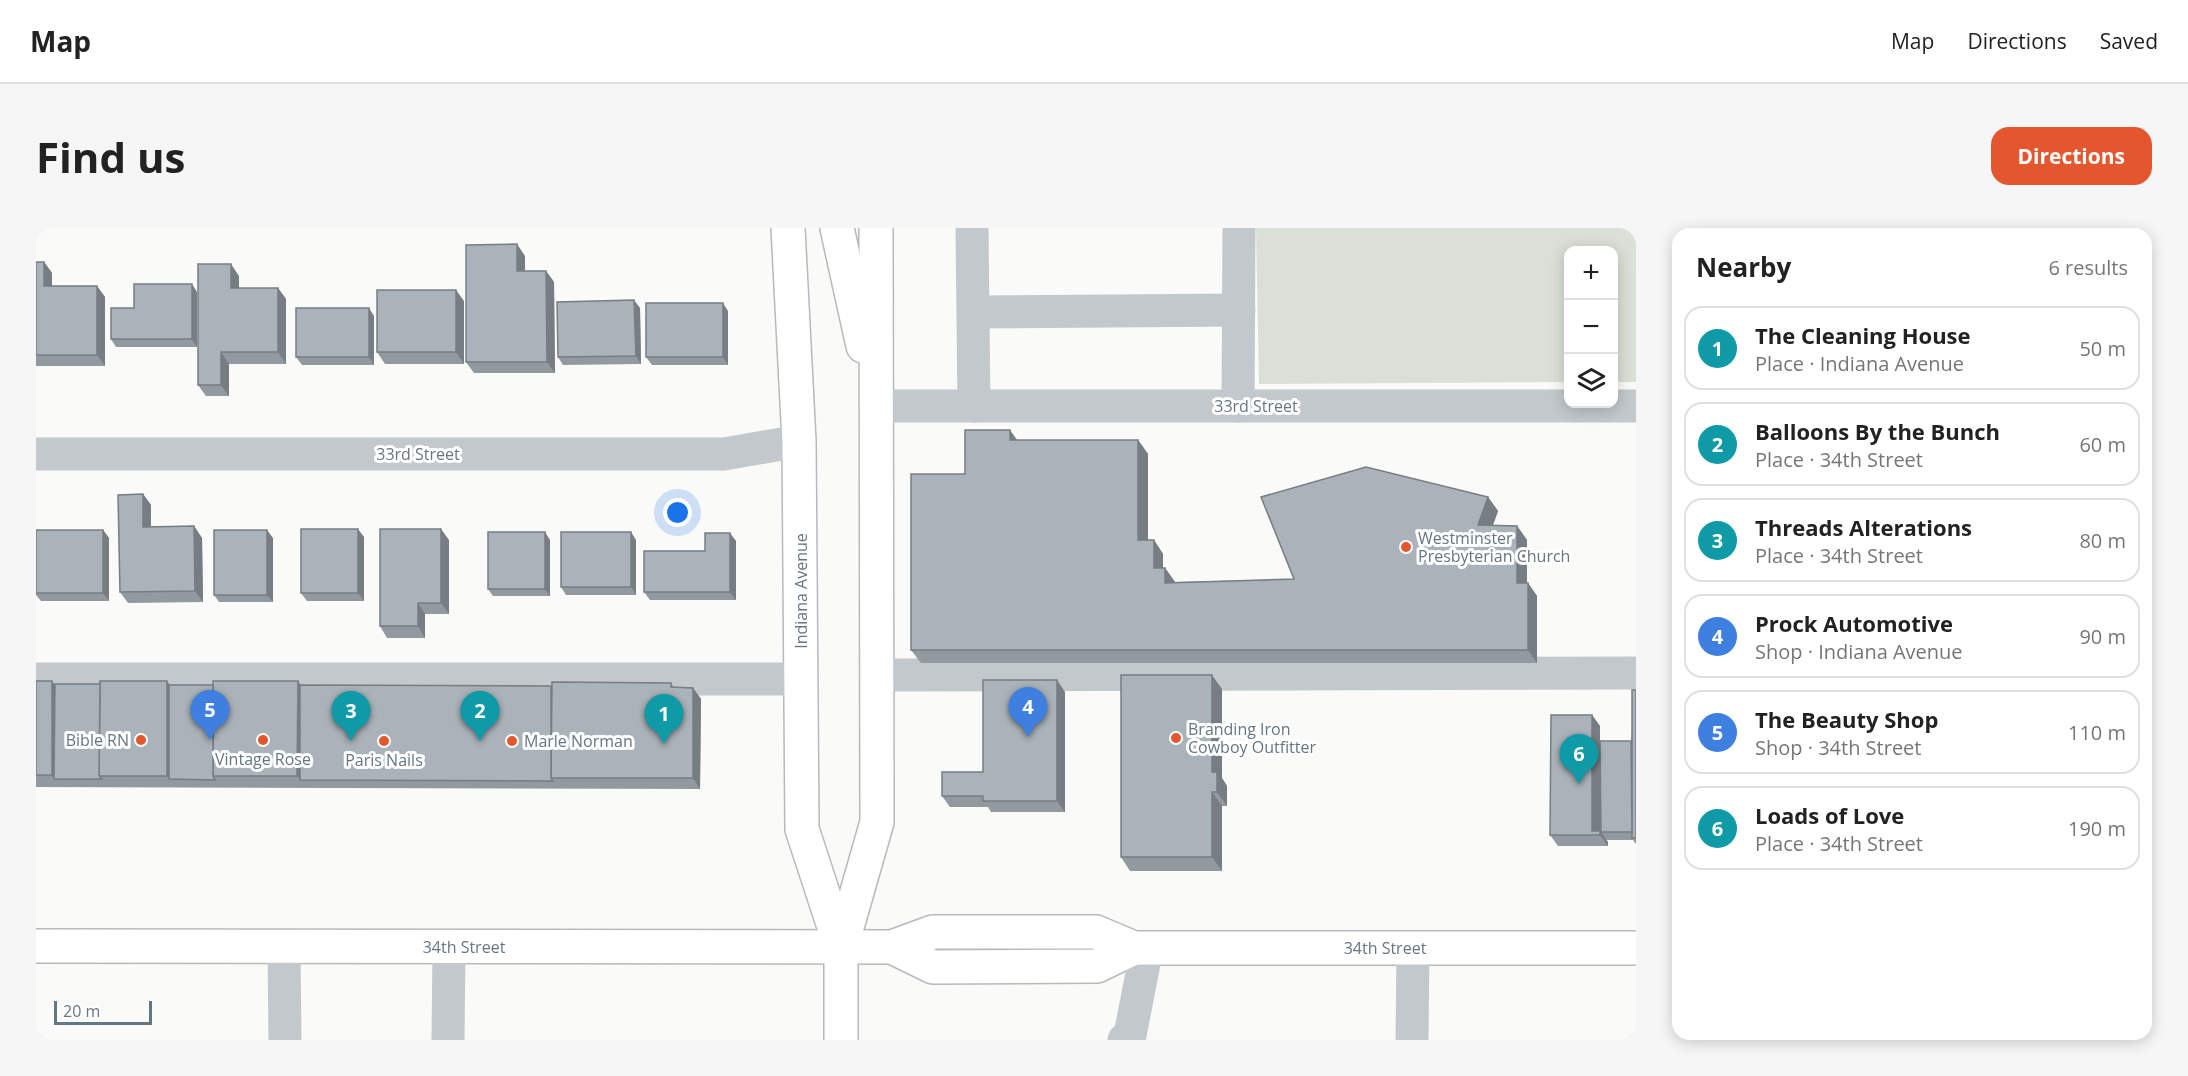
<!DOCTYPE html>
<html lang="en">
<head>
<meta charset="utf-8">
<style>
  body { margin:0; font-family:"Open Sans",sans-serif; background:#f6f6f6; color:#222 }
  .controls { position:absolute; right:18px; top:18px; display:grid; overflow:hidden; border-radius:12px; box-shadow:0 3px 15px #0003 }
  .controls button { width:54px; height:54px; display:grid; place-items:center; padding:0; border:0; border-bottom:2px solid #e0e0e0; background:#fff; color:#222; font:30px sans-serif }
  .scale { position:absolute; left:18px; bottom:15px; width:98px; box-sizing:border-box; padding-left:6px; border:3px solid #657683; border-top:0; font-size:16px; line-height:21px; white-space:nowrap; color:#657683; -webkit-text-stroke:4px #fff; paint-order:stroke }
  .you { position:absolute; left:642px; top:285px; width:21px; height:21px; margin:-15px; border:4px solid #fff; border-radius:50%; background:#1a73e8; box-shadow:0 0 0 9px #1a73e833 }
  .badge { display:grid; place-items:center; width:39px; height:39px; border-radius:50%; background:#e4572e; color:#fff; font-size:20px; font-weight:700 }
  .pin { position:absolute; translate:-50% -50px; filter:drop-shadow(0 2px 3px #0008) }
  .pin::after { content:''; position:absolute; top:32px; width:21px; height:18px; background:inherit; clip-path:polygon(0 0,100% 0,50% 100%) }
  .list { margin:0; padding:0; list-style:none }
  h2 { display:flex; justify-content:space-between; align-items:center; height:78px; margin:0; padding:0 24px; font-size:26px }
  h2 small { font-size:20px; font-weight:400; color:#767676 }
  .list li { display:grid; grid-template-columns:39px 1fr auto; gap:18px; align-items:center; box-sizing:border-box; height:84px; margin:0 12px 12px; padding:0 12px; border:2px solid #e0e0e0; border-radius:18px }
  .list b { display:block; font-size:22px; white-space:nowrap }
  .list p { margin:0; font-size:20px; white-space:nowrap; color:#767676 }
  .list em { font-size:20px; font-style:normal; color:#767676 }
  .icon { flex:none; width:33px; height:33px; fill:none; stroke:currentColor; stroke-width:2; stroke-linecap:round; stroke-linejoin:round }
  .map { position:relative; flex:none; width:1600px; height:812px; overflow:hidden; border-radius:18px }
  header { display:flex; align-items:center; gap:36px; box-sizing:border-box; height:84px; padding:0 30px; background:#fff; border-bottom:2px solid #e0e0e0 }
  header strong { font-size:28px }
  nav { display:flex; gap:33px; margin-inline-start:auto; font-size:21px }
  .intro { display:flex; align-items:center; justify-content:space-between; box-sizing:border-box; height:144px; padding:0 36px }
  h1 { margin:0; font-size:42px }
  .button { padding:15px 27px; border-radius:18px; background:#e4572e; color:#fff; font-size:21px; font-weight:700 }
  main { display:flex; gap:36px; padding:0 36px }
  aside { flex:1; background:#fff; border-radius:18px; box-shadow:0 3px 15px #0003 }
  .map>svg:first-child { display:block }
</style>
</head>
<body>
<header>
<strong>Map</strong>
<nav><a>Map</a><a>Directions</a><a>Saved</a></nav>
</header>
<div class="intro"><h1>Find us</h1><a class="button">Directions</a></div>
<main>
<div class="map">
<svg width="1600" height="812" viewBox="0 0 1600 812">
  <rect width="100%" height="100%" fill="#fafaf8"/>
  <polygon fill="#dadfd7" points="1220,0 1600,0 1600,154 1578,154 1578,22 1532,22 1532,154 1223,156"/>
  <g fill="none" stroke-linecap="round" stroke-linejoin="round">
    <g stroke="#b5babe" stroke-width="36">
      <g id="major">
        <polyline points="752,0 763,213 766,601 805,720"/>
        <polyline points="801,0 827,118"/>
        <polyline points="0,718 856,719 897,704 1060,704 1098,720 1600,720"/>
        <polyline points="856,719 897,739 1061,738 1098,720"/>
        <polyline points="805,812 805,720 841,594 840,0"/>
      </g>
    </g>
    <g stroke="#c3c8cc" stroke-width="33">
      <polyline points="936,0 938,178"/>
      <polyline points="938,84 1203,82"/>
      <polyline points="840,178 1600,178"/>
      <polyline points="1202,178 1203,0"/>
      <polyline points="0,226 688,226 763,213"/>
      <polyline points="841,447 1600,445"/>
      <polyline points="0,451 765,451"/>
      <polyline points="248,718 249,812"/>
      <polyline points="412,812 413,719"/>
      <polyline points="1088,812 1094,807 1111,720"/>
      <polyline points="1376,812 1377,720"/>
    </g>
    <use href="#major" stroke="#fff" stroke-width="33"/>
  </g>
  <g fill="#929a9f">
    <polygon points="489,28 489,43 510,43 518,54 519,145 438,145 430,134"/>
    <polygon points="0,34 8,34 16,45 16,58 61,58 69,69 69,138 0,138"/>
    <polygon points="203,48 203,60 242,60 250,71 250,136 193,136 193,168 170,168 162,157"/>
    <polygon points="161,64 161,119 80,119 75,111 98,80"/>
    <polygon points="428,73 428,136 349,136 341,124"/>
    <polygon points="604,80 605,136 527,137 522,129"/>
    <polygon points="692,83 692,137 616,137 610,129"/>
    <polygon points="338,88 338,137 266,137 260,129"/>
    <polygon points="981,212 1102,212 1112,226 1112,312 1118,312 1127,326 1127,340 1129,340 1139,354 1258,351 1452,269 1462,283 1457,297 1481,298 1491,312 1491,355 1492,355 1501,368 1501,435 885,435 875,422 929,246"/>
    <polygon points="107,266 115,277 115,299 158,298 166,310 167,374 92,375 84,364"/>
    <polygon points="0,302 67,302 73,310 73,373 5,373 0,367"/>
    <polygon points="328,309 328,373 271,373 265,365"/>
    <polygon points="237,310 237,374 183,374 178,367"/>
    <polygon points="413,312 413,386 389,386 389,410 351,410 344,398"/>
    <polygon points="514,312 514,368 457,368 452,361"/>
    <polygon points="600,312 600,367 530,367 525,359"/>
    <polygon points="700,313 700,372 614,372 608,364 669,323"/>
    <polygon points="0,453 19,456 133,457 177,457 262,453 264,457 515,458 635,455 638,459 657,460 665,471 664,561 0,559"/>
    <polygon points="1186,461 1186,550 1191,558 1191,578 1186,578 1186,643 1094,643 1085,629"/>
    <polygon points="1600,462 1600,616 1597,612 1570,612 1572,614 1572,618 1522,618 1514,607 1556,487 1564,498 1564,513 1595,513"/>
    <polygon points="1029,464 1029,584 955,584 952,579 914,579 906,568 947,544"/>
  </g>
  <g fill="#777d82">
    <polygon points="481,16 489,28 489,54 481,43"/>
    <polygon points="8,34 16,45 16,69 8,58"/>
    <polygon points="195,36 203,48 203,71 195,60"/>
    <polygon points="510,43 518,54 519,145 511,134"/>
    <polygon points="156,56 161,64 161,119 156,111"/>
    <polygon points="61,58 69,69 69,138 61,127"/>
    <polygon points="242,60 250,71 250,136 242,124"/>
    <polygon points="420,62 428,73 428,136 420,124"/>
    <polygon points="598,72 604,80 605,136 600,128"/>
    <polygon points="687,75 692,83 692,137 687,129"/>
    <polygon points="333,80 338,88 338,137 333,129"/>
    <polygon points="185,124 193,136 193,168 185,157"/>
    <polygon points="974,202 984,216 974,212"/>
    <polygon points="1102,212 1112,226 1112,326 1102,312"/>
    <polygon points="107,266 115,277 115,311 107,299"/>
    <polygon points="1452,269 1462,283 1452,311 1442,297"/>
    <polygon points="158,298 166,310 167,374 159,363"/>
    <polygon points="1481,298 1491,312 1491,368 1481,355"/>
    <polygon points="322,301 328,309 328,373 322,365"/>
    <polygon points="405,301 413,312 413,386 405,375"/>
    <polygon points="67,302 73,310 73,373 67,365"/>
    <polygon points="231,302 237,310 237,374 231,367"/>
    <polygon points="509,304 514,312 514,368 509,361"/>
    <polygon points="595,304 600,312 600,367 595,359"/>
    <polygon points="694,305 700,313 700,372 694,364"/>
    <polygon points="1118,312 1127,326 1127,354 1118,340"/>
    <polygon points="1129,340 1139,354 1129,355"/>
    <polygon points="1492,355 1501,368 1501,435 1492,422"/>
    <polygon points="382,375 389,386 389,410 382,398"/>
    <polygon points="1176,447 1186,461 1186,550 1191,558 1191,578 1181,564 1176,544"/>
    <polygon points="1021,452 1029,464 1029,584 1021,573"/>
    <polygon points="16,453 24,464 18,551 16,547"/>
    <polygon points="131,453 139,465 133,551 131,548"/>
    <polygon points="262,453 270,465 264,552 261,548"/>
    <polygon points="657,460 665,471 664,561 657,550"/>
    <polygon points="1556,487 1564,498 1564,603 1572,614 1572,618 1564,607 1556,603"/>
    <polygon points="1176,564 1186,578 1186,643 1176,629"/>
  </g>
  <g fill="#aab3b9" stroke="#777d82" stroke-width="1.5">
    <polygon points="481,16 481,43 510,43 511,134 430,134 430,17"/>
    <polygon points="0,34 8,34 8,58 61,58 61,127 0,127"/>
    <polygon points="162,36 195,36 195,60 242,60 242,124 185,124 185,157 162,157"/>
    <polygon points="98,56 156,56 156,111 75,111 75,80 98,80"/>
    <rect x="341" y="62" width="79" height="62"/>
    <polygon points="598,72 600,128 522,129 521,74"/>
    <rect x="610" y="75" width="77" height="54"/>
    <rect x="260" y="80" width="73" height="49"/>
    <polygon points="929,202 974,202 974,212 1102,212 1102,312 1118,312 1118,340 1129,340 1129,355 1258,351 1225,269 1330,239 1452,269 1442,297 1481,298 1481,355 1492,355 1492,422 875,422 875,246 929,246"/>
    <polygon points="107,266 107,299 158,298 159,363 84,364 82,267"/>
    <rect x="265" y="301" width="57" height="64"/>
    <polygon points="344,301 405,301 405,375 382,375 382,398 344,398"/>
    <rect x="0" y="302" width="67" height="63"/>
    <rect x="178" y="302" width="53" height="65"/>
    <rect x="452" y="304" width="57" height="57"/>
    <rect x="525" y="304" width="70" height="55"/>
    <polygon points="669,305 694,305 694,364 608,364 608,323 669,323"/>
    <polygon points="1085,447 1176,447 1176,544 1181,544 1181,564 1176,564 1176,629 1085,629"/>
    <polygon points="947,452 1021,452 1021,573 947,573 947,568 906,568 906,544 947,544"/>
    <rect x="0" y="453" width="16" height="94"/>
    <polygon points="64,453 131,453 131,548 63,548"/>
    <polygon points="177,453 262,453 261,548 177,548"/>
    <polygon points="516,454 635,455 635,459 657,460 657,550 515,550"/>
    <polygon points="19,456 64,456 63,548 66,551 18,551"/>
    <polygon points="133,457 177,457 177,548 179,552 133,551"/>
    <polygon points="264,457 515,458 515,550 517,553 264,552"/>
    <rect x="1596" y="462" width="4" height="148"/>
    <polygon points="1515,487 1556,487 1556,603 1564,603 1564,607 1514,607"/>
    <polygon points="1564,513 1595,513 1596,604 1565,604"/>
  </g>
  <g fill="#e4572e" stroke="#fff" stroke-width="2">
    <circle cx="1370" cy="319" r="6"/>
    <circle cx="1140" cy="510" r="6"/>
    <circle cx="105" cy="512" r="6"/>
    <circle cx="227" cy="512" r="6"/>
    <circle cx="348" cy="513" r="6"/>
    <circle cx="476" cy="513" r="6"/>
  </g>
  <g text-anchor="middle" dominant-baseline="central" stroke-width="6" stroke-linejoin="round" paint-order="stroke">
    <g font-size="16" fill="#657683" stroke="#fff">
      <text x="1220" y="178">33rd Street</text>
      <text x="382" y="226">33rd Street</text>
      <text transform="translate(765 363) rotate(-90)">Indiana Avenue</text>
      <text x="428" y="719">34th Street</text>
      <text x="1349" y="720">34th Street</text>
    </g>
    <g font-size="16" fill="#657683" stroke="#fff" text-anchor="start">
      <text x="1382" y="310">Westminster<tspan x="1382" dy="18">Presbyterian Church</tspan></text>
      <text x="1152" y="501">Branding Iron<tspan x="1152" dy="18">Cowboy Outfitter</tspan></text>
      <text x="93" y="512" text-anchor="end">Bible RN</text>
      <text x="488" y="513">Marle Norman</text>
      <text x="227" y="531" text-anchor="middle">Vintage Rose</text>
      <text x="348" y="532" text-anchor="middle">Paris Nails</text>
    </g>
  </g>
</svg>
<div class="controls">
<button>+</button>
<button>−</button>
<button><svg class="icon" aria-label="layers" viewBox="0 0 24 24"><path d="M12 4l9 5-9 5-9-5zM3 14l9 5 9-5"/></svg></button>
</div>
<div class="scale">20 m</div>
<div class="you"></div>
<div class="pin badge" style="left:628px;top:516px;background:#0f9aa8">1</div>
<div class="pin badge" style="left:444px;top:513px;background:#0f9aa8">2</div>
<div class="pin badge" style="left:315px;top:513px;background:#0f9aa8">3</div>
<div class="pin badge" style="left:992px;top:509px;background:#3f7fe0">4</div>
<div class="pin badge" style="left:174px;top:512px;background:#3f7fe0">5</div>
<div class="pin badge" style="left:1543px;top:556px;background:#0f9aa8">6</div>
</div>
<aside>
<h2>Nearby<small>6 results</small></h2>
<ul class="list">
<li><span class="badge" style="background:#0f9aa8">1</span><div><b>The Cleaning House</b><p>Place · Indiana Avenue</p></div><em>50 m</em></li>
<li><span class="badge" style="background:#0f9aa8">2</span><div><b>Balloons By the Bunch</b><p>Place · 34th Street</p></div><em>60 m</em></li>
<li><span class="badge" style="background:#0f9aa8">3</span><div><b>Threads Alterations</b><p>Place · 34th Street</p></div><em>80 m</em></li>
<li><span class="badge" style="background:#3f7fe0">4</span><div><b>Prock Automotive</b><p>Shop · Indiana Avenue</p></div><em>90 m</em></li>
<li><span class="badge" style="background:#3f7fe0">5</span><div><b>The Beauty Shop</b><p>Shop · 34th Street</p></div><em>110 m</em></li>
<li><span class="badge" style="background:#0f9aa8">6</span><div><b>Loads of Love</b><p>Place · 34th Street</p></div><em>190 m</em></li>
</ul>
</aside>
</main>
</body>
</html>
